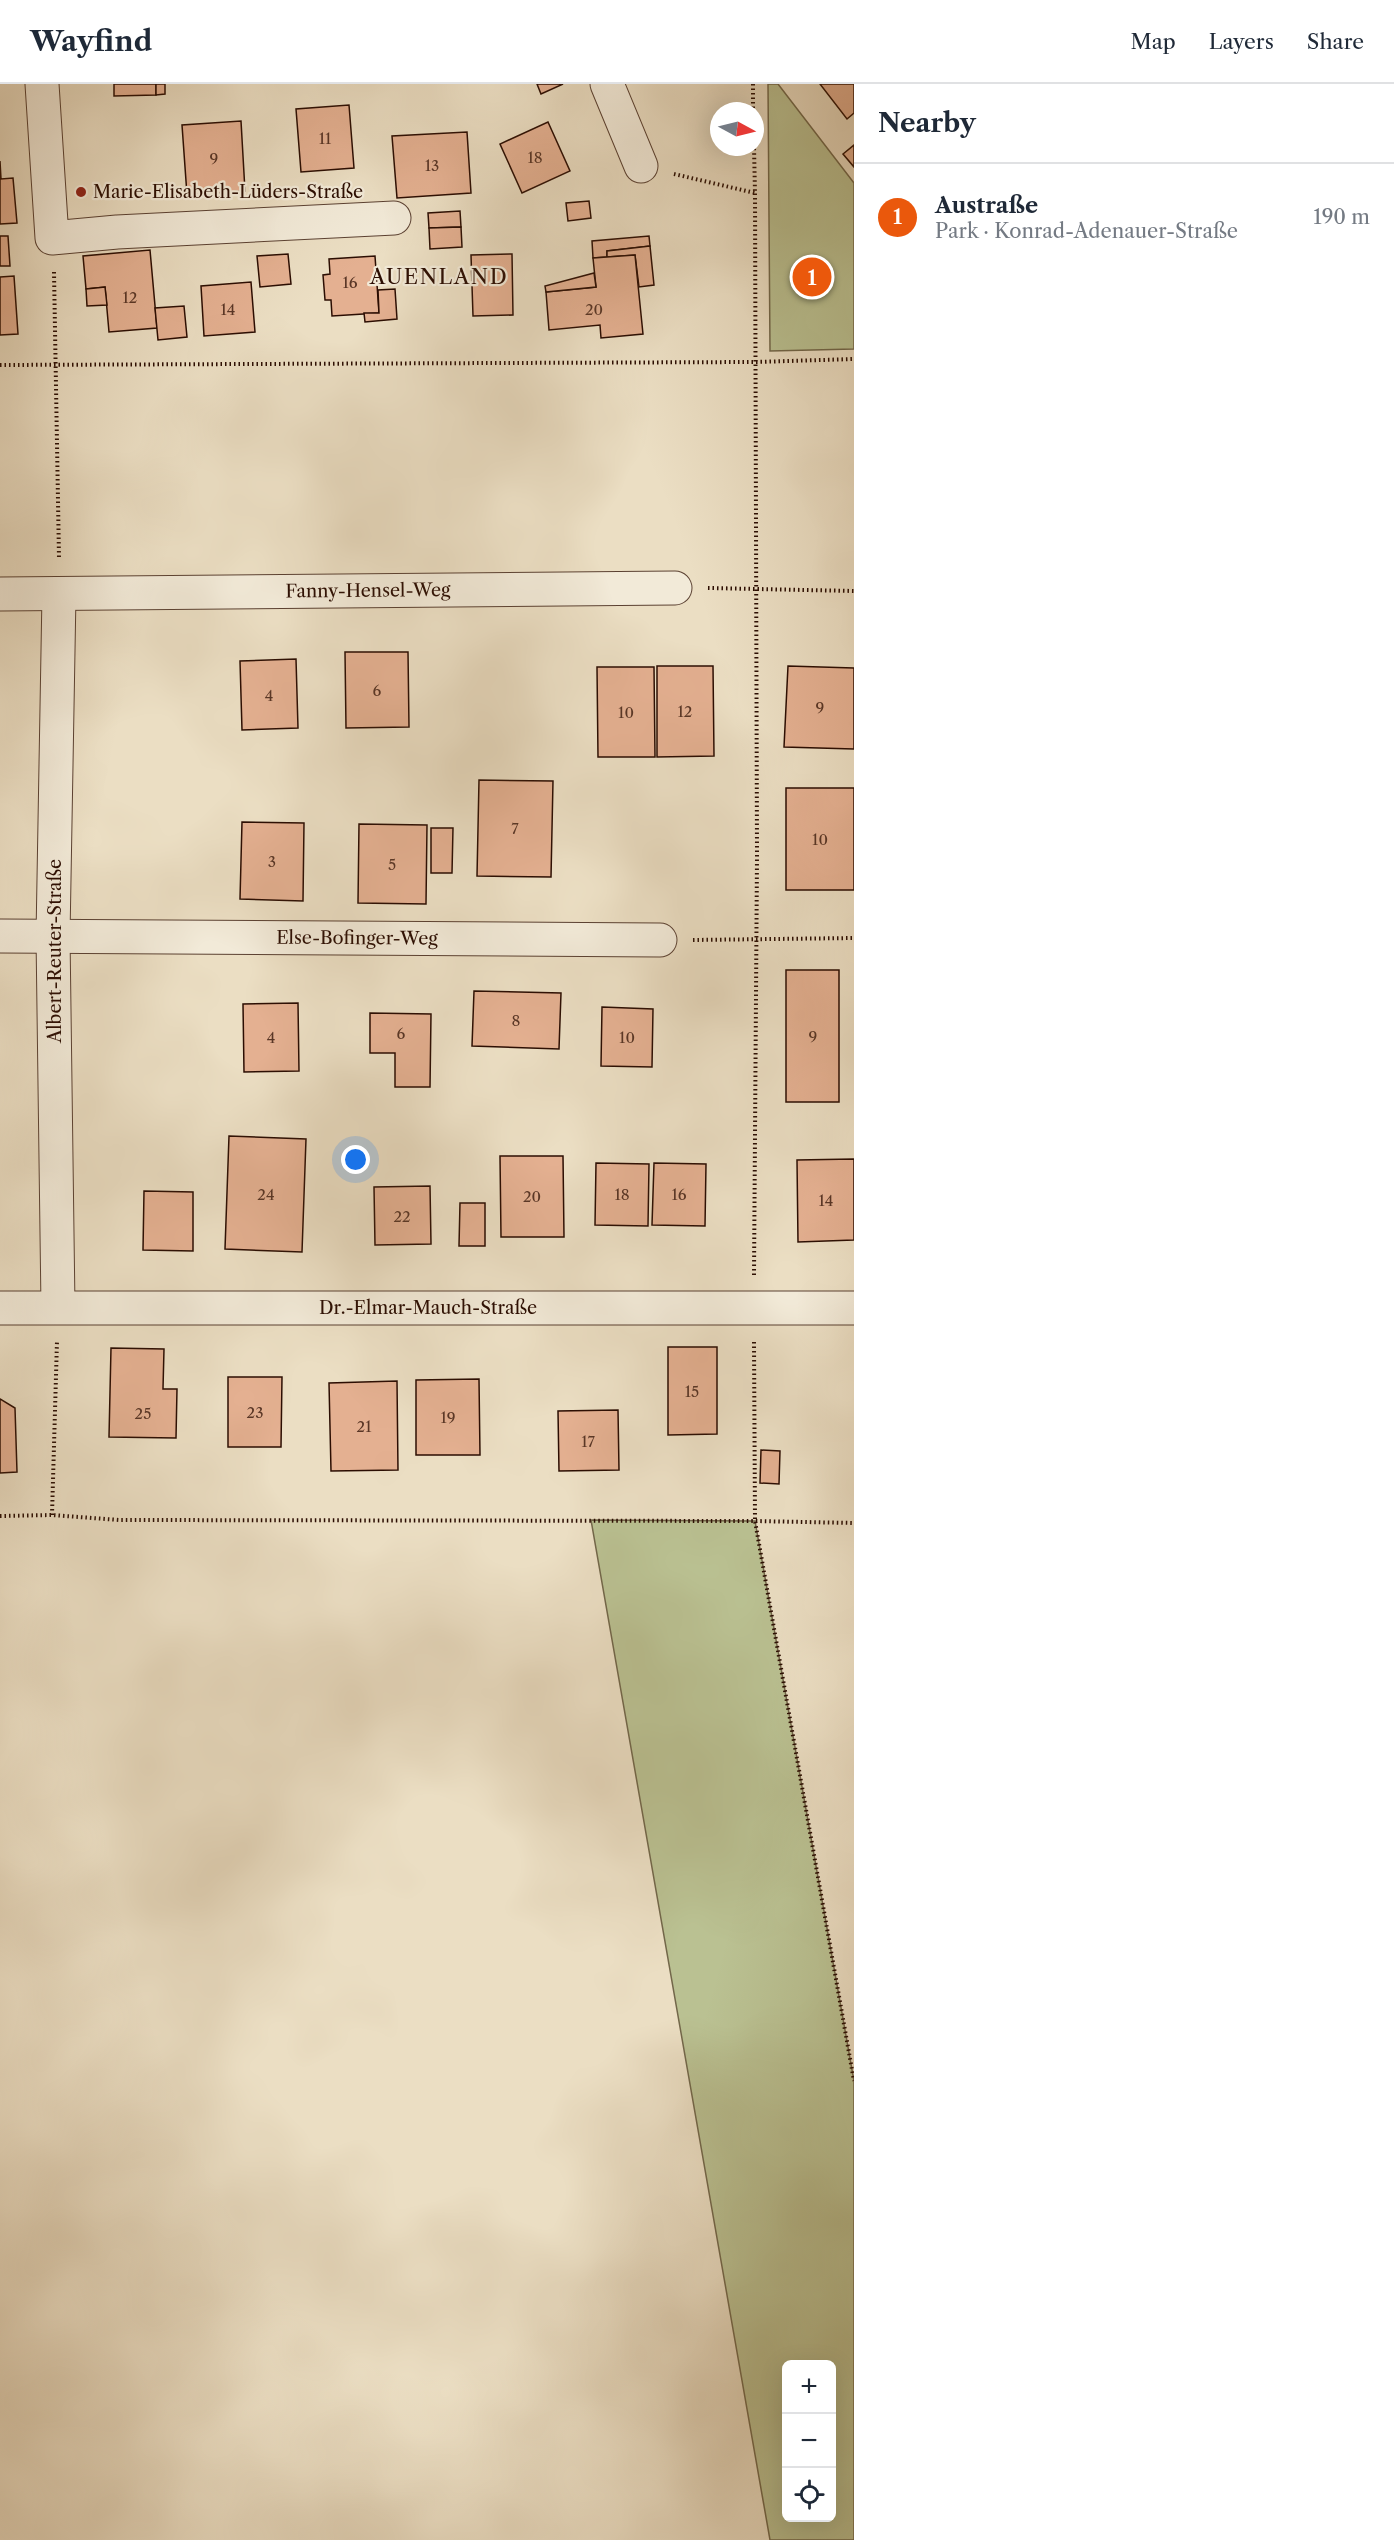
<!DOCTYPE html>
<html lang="en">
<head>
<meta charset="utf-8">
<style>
  body { margin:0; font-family:"Libre Caslon Text",serif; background:#f6f6f7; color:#1f2937 }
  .controls { position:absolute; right:18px; bottom:18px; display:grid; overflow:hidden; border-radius:9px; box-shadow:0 6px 24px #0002 }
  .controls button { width:54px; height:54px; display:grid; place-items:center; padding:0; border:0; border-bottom:2px solid #e0e1e3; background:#fff; color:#1f2937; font:30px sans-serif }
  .compass { position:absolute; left:710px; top:18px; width:54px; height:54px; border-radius:50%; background:#fff; box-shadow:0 6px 24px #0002; rotate:97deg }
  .you { position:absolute; left:356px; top:1076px; width:21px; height:21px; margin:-15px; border:4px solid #fff; border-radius:50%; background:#1a73e8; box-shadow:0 0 0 9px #1a73e833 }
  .badge { display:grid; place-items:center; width:39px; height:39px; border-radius:50%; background:#ea580c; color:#fff; font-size:20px; font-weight:700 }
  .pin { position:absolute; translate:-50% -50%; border:3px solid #fff; box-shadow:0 2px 6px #0006 }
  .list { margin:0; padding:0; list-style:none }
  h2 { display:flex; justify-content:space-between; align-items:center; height:78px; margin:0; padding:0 24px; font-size:26px }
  h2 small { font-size:20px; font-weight:400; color:#747a83 }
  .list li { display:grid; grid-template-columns:39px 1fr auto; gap:18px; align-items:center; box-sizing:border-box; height:108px; padding:0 24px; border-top:2px solid #e0e1e3 }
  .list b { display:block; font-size:22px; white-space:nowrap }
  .list p { margin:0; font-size:20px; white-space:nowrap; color:#747a83 }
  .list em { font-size:20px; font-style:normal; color:#747a83 }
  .icon { flex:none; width:33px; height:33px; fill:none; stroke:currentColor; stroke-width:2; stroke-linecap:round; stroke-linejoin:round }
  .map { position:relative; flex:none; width:854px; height:2456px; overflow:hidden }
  header { display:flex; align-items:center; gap:36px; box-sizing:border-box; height:84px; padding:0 30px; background:#fff; border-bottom:2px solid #e0e1e3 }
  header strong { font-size:28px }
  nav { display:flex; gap:33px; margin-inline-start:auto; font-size:21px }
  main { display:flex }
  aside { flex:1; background:#fff }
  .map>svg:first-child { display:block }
</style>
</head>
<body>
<header>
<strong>Wayfind</strong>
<nav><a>Map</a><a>Layers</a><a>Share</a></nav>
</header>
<main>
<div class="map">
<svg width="854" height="2456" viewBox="0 0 854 2456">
  <rect width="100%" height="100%" fill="#ebdec3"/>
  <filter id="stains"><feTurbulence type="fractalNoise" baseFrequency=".00333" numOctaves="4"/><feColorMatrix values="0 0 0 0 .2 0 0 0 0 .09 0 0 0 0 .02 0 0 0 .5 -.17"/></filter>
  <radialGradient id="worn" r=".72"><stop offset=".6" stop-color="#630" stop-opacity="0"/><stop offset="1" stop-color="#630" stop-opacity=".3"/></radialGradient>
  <g fill="#bac192" stroke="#72674a" stroke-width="1.5" fill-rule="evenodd">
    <polygon points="768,0 778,0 854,99 854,265 770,267"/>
    <path d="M 591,1436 L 755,1437 L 854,1997 L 854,2456 L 770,2456 ZM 786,2280 L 832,2280 L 832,2434 L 786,2434 Z"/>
  </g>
  <g fill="#e4b091" stroke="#2b0d02" stroke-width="1.5">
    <polygon points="114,0 156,0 156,11 114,12"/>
    <polygon points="156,0 165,0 165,10 156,11"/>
    <polygon points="537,0 563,0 541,10"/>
    <polygon points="820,0 854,0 854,29 847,35"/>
    <polygon points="349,21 354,84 301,88 296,25"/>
    <polygon points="241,37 245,107 187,111 182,41"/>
    <polygon points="548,38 570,87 522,109 500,60"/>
    <polygon points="467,48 471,109 397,114 392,52"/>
    <polygon points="854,61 854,83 843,70"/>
    <polygon points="0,77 1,95 13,94 17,139 0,140"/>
    <polygon points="589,117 591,134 568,137 566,119"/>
    <polygon points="460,127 461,143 429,144 428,129"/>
    <polygon points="461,143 462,163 430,165 429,144"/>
    <polygon points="0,152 8,152 10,182 0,182"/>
    <polygon points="649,152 650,162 607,167 607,173 593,174 592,157"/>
    <polygon points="650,162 654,201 639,203 635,171 607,173 607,167"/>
    <polygon points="150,166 157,244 109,248 105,203 86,205 83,172"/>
    <polygon points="288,170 291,200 260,203 257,172"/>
    <polygon points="512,170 513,231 473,232 471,171"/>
    <polygon points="635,171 643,250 601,254 600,241 549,246 546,208 596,203 593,174"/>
    <polygon points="375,172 379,229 332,232 331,216 325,216 323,191 330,190 329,175"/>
    <polygon points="594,189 596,203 546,208 545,202"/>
    <polygon points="14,192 18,250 0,251 0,193"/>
    <polygon points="251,198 255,248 204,252 201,202"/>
    <polygon points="105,203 107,221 87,222 86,205"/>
    <polygon points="395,205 397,235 365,238 364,229 379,229 378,206"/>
    <polygon points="184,222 187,253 158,256 155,224"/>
    <polygon points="345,568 408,568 409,643 346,644"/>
    <polygon points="296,575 298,644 242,646 240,577"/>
    <polygon points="657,582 713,582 714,672 657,673"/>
    <polygon points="788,582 854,584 854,665 784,663"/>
    <polygon points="597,583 654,583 655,673 598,673"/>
    <polygon points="479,696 553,697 551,793 477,792"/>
    <rect x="786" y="704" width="68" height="102"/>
    <polygon points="242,738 304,739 303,817 240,815"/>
    <polygon points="359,740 427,741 426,820 358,819"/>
    <polygon points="431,744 453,744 452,789 431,789"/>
    <rect x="786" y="886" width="53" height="132"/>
    <polygon points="474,907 561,909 559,965 472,962"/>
    <polygon points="298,919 299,987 244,988 243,920"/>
    <polygon points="602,923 653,925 652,983 601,982"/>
    <polygon points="370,929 431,930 430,1003 395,1003 395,969 370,969"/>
    <polygon points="229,1052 306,1055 302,1168 225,1165"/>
    <polygon points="500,1072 563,1072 564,1153 501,1153"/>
    <polygon points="854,1075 854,1156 798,1158 797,1076"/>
    <polygon points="596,1079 649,1080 648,1142 595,1141"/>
    <polygon points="654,1079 706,1080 705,1142 652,1141"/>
    <polygon points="430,1102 431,1160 375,1161 374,1103"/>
    <polygon points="144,1107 193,1108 193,1167 143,1166"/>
    <polygon points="460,1119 485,1119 485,1162 459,1162"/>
    <polygon points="668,1263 717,1263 717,1350 668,1351"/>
    <polygon points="111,1264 164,1265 163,1305 177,1305 176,1354 109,1353"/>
    <polygon points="228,1293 282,1293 281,1363 228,1363"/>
    <polygon points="479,1295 480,1371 416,1371 416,1296"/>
    <polygon points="397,1297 398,1386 331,1387 329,1299"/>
    <polygon points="0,1315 15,1324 17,1388 0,1389"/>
    <polygon points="618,1326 619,1386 559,1387 558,1327"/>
    <polygon points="761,1366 780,1367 779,1400 760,1399"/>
  </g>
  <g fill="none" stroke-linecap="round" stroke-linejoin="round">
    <g stroke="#5b4132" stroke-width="35">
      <g id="minor">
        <polyline points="42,0 52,154 117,148 394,134"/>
        <polyline points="607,0 641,82"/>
        <path id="s1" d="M 0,510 L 675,504"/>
        <path id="s2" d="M 0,852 L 660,856"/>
        <polyline points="58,1223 53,852 59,510"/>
        <path id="s3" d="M 0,1224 L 854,1224"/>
      </g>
    </g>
    <g stroke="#2b0d02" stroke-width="4" stroke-dasharray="1.5 3" stroke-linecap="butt">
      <polyline points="753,0 753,27"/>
      <polyline points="674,90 755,109 754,63"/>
      <polyline points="54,188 59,474"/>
      <polyline points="0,281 755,278 854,275"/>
      <polyline points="708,504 854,507"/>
      <polyline points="693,856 854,854"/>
      <polyline points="754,1191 757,772 755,109"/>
      <polyline points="754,1258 755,1437 854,1997"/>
      <polyline points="52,1431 57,1257"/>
      <polyline points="0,1432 52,1431 119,1436 755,1437 854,1439"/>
    </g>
    <use href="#minor" stroke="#f2ead8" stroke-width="33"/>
  </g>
  <circle fill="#8f2418" stroke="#f2ead8" stroke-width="2" cx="81" cy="108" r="6"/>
  <g text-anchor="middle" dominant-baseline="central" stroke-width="4.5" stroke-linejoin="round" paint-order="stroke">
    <g font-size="15" fill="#593626">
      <text x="325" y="54">11</text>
      <text x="535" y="73">18</text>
      <text x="214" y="74">9</text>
      <text x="432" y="81">13</text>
      <text x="350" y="198">16</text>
      <text x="130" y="213">12</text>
      <text x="228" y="225">14</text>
      <text x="594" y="225">20</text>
      <text x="377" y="606">6</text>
      <text x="269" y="611">4</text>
      <text x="820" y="623">9</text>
      <text x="685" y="627">12</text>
      <text x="626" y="628">10</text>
      <text x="515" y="744">7</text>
      <text x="820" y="755">10</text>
      <text x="272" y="777">3</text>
      <text x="392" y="780">5</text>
      <text x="516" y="936">8</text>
      <text x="401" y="949">6</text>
      <text x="813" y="952">9</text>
      <text x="271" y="953">4</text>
      <text x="627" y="953">10</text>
      <text x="266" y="1110">24</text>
      <text x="622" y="1110">18</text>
      <text x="679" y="1110">16</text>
      <text x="532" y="1112">20</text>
      <text x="826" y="1116">14</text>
      <text x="402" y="1132">22</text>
      <text x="692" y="1307">15</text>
      <text x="255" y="1328">23</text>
      <text x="143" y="1329">25</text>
      <text x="448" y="1333">19</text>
      <text x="364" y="1342">21</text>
      <text x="588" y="1357">17</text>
    </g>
    <g font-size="18" fill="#2b0d02" stroke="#f2ead8" text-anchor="start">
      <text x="93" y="108">Marie-Elisabeth-Lüders-Straße</text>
    </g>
    <g font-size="18" fill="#2b0d02" stroke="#f2ead8">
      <text stroke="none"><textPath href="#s1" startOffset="368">Fanny-Hensel-Weg</textPath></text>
      <text stroke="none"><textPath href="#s2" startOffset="357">Else-Bofinger-Weg</textPath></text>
      <text transform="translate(55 867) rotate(-90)">Albert-Reuter-Straße</text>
      <text stroke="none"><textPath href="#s3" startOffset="428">Dr.-Elmar-Mauch-Straße</textPath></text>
    </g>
    <g font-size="21" letter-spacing="1.5" fill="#2b0d02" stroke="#f2ead8">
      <text x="439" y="192">AUENLAND</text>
    </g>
  </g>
  <rect width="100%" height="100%" filter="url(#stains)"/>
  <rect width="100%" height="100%" fill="url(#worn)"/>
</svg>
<div class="controls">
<button>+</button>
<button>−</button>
<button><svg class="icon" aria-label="locate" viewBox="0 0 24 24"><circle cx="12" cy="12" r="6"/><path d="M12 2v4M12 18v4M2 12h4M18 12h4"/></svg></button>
</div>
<svg class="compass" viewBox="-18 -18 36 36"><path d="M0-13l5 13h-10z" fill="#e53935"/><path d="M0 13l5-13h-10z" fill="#747a83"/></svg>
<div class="you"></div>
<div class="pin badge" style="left:812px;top:193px">1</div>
</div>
<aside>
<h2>Nearby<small></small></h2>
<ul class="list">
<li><span class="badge">1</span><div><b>Austraße</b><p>Park · Konrad-Adenauer-Straße</p></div><em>190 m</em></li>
</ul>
</aside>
</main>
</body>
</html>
